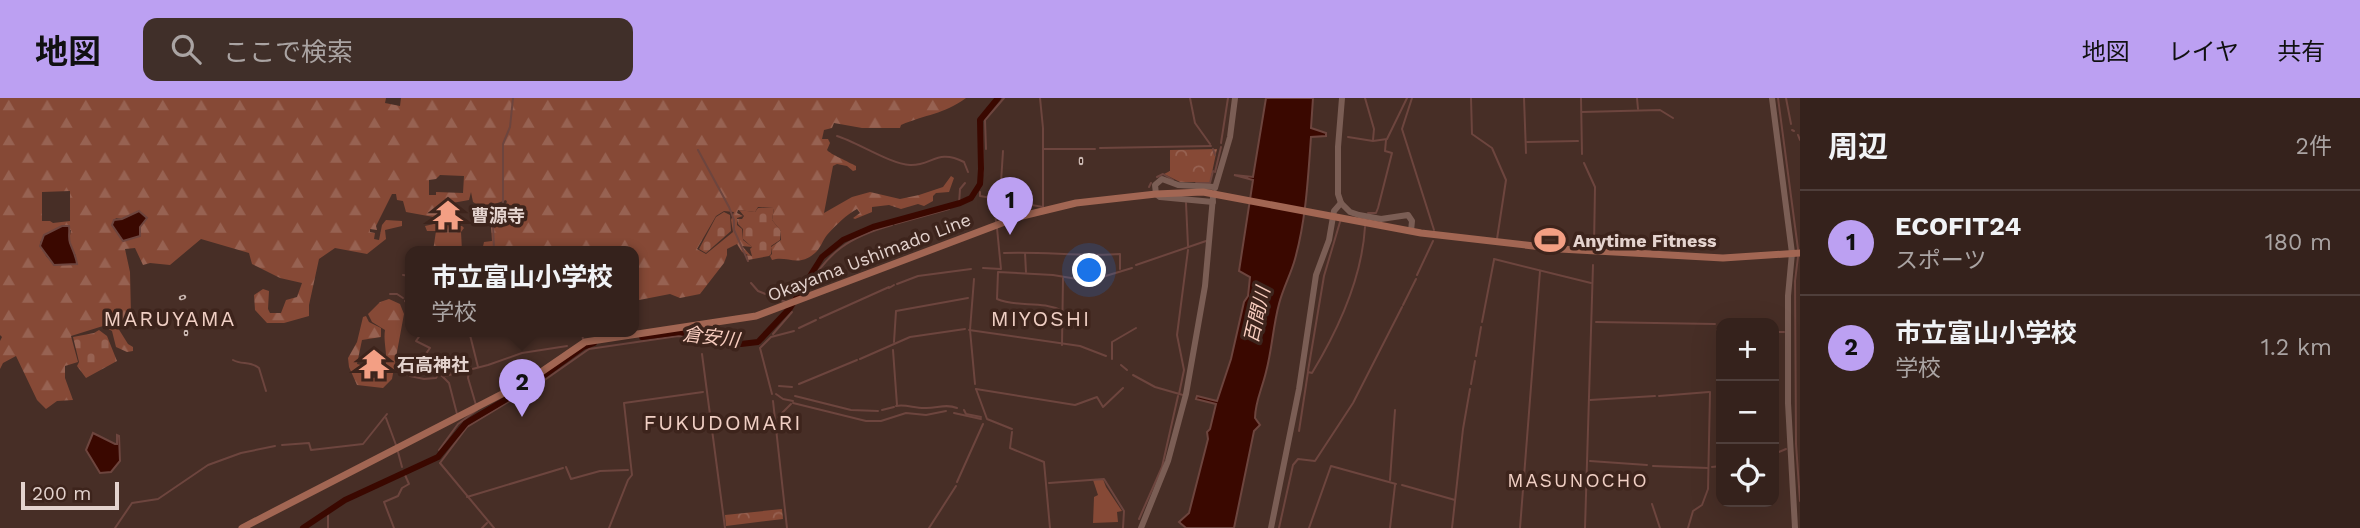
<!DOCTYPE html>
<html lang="ja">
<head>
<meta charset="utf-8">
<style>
  body { margin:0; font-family:"Work Sans","Noto Sans JP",sans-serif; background:#402f29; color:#f1f3f6 }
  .controls { position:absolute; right:21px; bottom:21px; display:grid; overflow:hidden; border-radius:14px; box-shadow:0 7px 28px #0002 }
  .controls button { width:63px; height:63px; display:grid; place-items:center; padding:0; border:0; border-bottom:2px solid #4f3f3b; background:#35221c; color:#f1f3f6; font:35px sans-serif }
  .scale { position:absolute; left:21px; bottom:18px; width:98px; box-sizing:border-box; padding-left:7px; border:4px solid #e4d3ce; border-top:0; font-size:19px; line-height:24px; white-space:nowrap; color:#e4d3ce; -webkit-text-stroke:5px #3d241c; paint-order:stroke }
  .you { position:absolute; left:1090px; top:173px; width:24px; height:24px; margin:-18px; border:5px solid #fff; border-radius:50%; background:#1a73e8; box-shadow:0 0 0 10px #1a73e833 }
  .badge { display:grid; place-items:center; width:46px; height:46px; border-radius:50%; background:#bca0f2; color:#111; font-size:23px; font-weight:700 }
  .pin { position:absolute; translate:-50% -58px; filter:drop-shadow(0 2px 4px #0008) }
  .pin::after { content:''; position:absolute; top:37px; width:24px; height:21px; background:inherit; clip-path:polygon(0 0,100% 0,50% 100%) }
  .popup { position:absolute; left:405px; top:148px; width:234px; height:91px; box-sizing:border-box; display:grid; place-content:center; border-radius:14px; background:#35221c; filter:drop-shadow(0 2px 5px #0005); font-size:23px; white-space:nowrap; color:#aaa4a3 }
  .popup b { font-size:26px; color:#f1f3f6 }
  .popup::after { content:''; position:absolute; left:50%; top:100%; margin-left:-14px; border:14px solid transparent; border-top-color:#35221c }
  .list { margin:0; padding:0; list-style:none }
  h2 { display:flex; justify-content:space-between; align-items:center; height:91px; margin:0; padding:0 28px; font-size:30px }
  h2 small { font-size:23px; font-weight:400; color:#aaa4a3 }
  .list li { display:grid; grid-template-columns:46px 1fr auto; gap:21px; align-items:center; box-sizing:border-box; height:105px; padding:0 28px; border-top:2px solid #4f3f3b }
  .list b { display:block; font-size:26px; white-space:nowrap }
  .list p { margin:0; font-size:23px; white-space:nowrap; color:#aaa4a3 }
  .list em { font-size:23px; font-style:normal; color:#aaa4a3 }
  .icon { flex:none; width:38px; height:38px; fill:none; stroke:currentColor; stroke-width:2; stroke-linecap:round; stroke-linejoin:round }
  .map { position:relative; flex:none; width:1800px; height:430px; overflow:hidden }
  header { display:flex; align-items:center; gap:42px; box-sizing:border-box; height:98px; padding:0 35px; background:#bca0f2; color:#111 }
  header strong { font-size:33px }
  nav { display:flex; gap:38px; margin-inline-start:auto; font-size:24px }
  .search { width:490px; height:63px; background:#402f29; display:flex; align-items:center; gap:18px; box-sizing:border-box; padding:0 24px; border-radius:14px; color:#aaa4a3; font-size:26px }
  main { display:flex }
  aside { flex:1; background:#35221c }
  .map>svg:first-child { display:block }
</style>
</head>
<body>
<header>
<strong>地図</strong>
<div class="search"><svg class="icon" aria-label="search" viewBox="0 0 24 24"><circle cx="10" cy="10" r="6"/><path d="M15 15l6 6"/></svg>ここで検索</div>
<nav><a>地図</a><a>レイヤ</a><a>共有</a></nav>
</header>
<main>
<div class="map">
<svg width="1800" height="430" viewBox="0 0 1800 430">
  <defs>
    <pattern id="forest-firs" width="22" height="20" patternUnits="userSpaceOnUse" patternTransform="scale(1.75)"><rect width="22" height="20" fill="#864936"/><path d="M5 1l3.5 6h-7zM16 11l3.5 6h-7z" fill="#976252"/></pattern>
    <pattern id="cemetery-stones" width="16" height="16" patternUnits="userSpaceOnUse" patternTransform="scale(1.75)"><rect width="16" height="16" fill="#864936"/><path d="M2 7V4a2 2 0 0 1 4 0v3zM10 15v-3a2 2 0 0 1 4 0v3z" fill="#976252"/></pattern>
    <pattern id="park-crowns" width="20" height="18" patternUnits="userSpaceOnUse" patternTransform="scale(1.75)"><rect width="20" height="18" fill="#864936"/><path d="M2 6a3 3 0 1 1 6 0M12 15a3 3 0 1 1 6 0" fill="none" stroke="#976252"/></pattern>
  </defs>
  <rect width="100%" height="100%" fill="#472e26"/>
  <polygon fill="#864936" points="1103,381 1106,389 1122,413 1117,414 1118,424 1093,425 1094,399 1098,397 1093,382"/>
  <g fill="url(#forest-firs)" fill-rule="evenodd">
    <path d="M 0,0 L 386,0 L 385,5 L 400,8 L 401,0 L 966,0 C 943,17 926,16 901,27 L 900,30 L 862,30 L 834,25 L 832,30 L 824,32 L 822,41 L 828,41 L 830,45 L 827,52 C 830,56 849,64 856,68 L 856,72 L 853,73 L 847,68 L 837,66 L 833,68 L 824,115 L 852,99 L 870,94 L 900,101 L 919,97 L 943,89 L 951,78 L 954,80 L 949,94 L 936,95 L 933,98 L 933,103 L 924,108 L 918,106 L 901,111 L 889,107 L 872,109 L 872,114 L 855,121 L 853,120 L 860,115 L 857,111 C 847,116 835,128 827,137 C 823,142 820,151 815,155 C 798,170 787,157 772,162 L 770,158 L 772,156 L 771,149 L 781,142 L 781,133 L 772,122 L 774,110 L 758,109 L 755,114 L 738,112 L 737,115 L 743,118 L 737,120 L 737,127 L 742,131 L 743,142 L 752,149 L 742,148 L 752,159 L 742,154 L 737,146 L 727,151 L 727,157 L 724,165 L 700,196 L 680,200 L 670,196 L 634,203 L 634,153 L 482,153 L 484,144 L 492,143 L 491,127 L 499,126 L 499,114 L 507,104 L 506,102 L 489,108 L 486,112 L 473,104 L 471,94 L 469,102 L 441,107 L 439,120 L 406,114 L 403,103 L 397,102 L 396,96 L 392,96 L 376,128 L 377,132 L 370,131 L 370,134 L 375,135 L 374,141 L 379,142 L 382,127 L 386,122 L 402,123 L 402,128 L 385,132 L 386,141 L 367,156 L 335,150 L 319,161 L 309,207 L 309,218 L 284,225 L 267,225 L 255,212 L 254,197 L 263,191 L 269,193 L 268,211 L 270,215 L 281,215 L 286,202 L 297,199 L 302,185 L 280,180 L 252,166 L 249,155 L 201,141 L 170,167 L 150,165 L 143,167 L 135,150 L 125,151 L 130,174 L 131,217 L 121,223 L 118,230 L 128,246 L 133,249 L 133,253 L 127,254 L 116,249 L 112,233 L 103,228 L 71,238 L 78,264 L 65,268 L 65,280 L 73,302 L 57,303 L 46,311 L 37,302 L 16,258 L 3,265 L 0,271 L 0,243 L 2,239 L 0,237 ZM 440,77 L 464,78 L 463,95 L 436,94 L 436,97 L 429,97 L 429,82 L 436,81 ZM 70,93 L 70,123 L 53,125 L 50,123 L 42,123 L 42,94 ZM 724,113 L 734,114 L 731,122 L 733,134 L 706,156 L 697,151 L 716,118 ZM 139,114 L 147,120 L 140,129 L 140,138 L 123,143 L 112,127 L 116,120 L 122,121 ZM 71,132 L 69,143 L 76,158 L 54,167 L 46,158 L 40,144 L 47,137 Z"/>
    <polygon points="434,126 462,128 464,130 461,134 462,153 433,153 436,133 427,133 425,128"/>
    <path d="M 389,201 L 400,206 L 404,216 L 392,281 L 383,290 L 357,287 L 349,269 L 348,260 L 357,244 L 363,219 L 366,218 L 369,224 L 381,230 L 381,239 L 362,242 L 357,266 L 372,270 L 371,274 L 364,273 L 363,276 L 374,280 C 395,273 382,250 385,232 L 372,224 L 368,216 L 380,204 Z"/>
  </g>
  <g fill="url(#cemetery-stones)">
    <polygon points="758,110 774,110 772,122 781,133 780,142 771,148 771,156 769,158 748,162 747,157 752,158 750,151 752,149 743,141 743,131 738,126 737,121 742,121 744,118 739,112 755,114"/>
    <polygon points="724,114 730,117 731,133 706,155 699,151 716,119"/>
    <polygon points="99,232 107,238 117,263 86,280 77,268 79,264 73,239 94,235"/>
  </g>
  <g fill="url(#park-crowns)">
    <polygon points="1217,51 1210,84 1180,84 1164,76 1170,73 1170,52"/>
    <polygon points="782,411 783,421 726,428 725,417"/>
  </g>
  <g fill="#3a0800" stroke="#6d453e" stroke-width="2">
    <path d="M 1266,0 L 1313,0 L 1311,30 L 1326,35 L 1326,38 L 1311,39 C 1308,80 1306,122 1295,161 C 1291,176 1283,190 1279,206 C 1273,228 1272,252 1266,274 C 1262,291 1255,304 1255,320 L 1260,327 L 1254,333 L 1234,430 L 1186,430 L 1179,424 L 1189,415 L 1208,341 L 1207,334 L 1210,331 L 1216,306 L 1196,301 L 1197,298 L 1217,303 L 1231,261 L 1244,204 L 1248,198 L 1250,179 L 1239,173 L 1253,82 L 1234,77 L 1253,79 Z"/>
    <polygon points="139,113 147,120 140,129 140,138 123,143 112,127 114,122 122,121"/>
    <path d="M 62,128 L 69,128 C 70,134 68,139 70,145 C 73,153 76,158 77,166 L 54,167 L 40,148 L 44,137 Z"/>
    <polygon points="93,335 115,346 117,346 117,337 119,338 120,363 111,374 100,375 86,352"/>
  </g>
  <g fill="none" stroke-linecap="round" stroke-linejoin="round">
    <g stroke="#6d453e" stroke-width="2">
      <polyline points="1190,0 1195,25 1210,46"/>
      <polyline points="1365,0 1374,31 1373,42"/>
      <polyline points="1412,0 1402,31 1434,132"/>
      <polyline points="1471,0 1472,36 1492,50 1506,82 1497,141"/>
      <polyline points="1524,0 1526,55"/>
      <polyline points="1581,0 1582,56"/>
      <polyline points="1637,0 1638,11"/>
      <polyline points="1778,0 1798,151"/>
      <polyline points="1786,0 1791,26"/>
      <polyline points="1582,14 1660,12 1673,20"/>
      <polyline points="1792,32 1794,33"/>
      <polyline points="1798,37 1800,42"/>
      <path d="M 837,38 C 857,44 890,66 910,67 C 932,68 937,50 964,64 L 968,74"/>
      <polyline points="1348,39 1373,43 1387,41 1407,0"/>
      <polyline points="1527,44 1578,43"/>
      <polyline points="1221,45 1228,0"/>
      <polyline points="1100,50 1211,48"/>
      <polyline points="986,51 985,22 1004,0"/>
      <polyline points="1044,51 1095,51"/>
      <polyline points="1213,51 1215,57"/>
      <polyline points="698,52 729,109 734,122 734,132 748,163"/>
      <polyline points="1584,65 1595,89 1594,148"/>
      <polyline points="1215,74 1221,49"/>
      <polyline points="1157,79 1163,76 1173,82"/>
      <polyline points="1196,85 1210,85 1213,73"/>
      <polyline points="980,86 983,73 982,22 1000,0"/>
      <polyline points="1149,89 1151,85"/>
      <polyline points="980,94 980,98 1043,109 1043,30 1040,0"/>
      <polyline points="1000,100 1003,53"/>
      <polyline points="994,102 996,124"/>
      <polyline points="503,104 503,46 510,29 513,0"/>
      <polyline points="1186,105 1188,148"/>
      <polyline points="959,106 960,91 965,85"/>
      <polyline points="949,108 949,109"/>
      <polyline points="1368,115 1376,115 1378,110 1392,55 1385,53 1386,42"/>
      <polyline points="493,126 494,153"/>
      <polyline points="895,126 949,111"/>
      <path d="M 1004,155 C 1043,153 1081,159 1120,156 L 1120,171"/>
      <polyline points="1025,155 1026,174"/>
      <polyline points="1798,159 1795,183 1796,346 1800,403"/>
      <polyline points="1494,161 1591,185"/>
      <polyline points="1136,167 1206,143"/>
      <polyline points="983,170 1001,171 997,130"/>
      <polyline points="403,177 410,178"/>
      <polyline points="1417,177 1433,143"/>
      <polyline points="974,181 970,232 975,286"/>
      <polyline points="751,185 758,193 786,204"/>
      <polyline points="897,186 918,178 971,171"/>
      <polyline points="889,190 894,187"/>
      <path d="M 806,191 C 829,153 849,139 892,127"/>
      <polyline points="390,196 397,196 403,200"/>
      <polyline points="405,203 407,205"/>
      <polyline points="1403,207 1416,181"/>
      <path d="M 1062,213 C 1042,202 1018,210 997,201 L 998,174 L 1053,177 L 1089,183 L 1132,170"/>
      <polyline points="820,220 889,189"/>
      <polyline points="1482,224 1494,162"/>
      <polyline points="1596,224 1715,226"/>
      <polyline points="799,230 816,222"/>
      <polyline points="969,232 1080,248 1106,258"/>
      <polyline points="1717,232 1721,232"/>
      <polyline points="423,233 416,243 430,250 410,278 424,281 436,280 438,277"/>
      <polyline points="469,233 478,269"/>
      <polyline points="582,233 583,242"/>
      <polyline points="1774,234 1784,234"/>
      <polyline points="773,236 792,214"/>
      <polyline points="702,240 702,241"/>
      <polyline points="758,244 759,246"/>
      <polyline points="894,244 896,213 968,200"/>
      <polyline points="1062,247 1063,180"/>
      <polyline points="761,249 771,239 794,233"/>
      <polyline points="760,250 772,296"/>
      <polyline points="893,252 897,307"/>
      <polyline points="702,256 725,430"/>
      <polyline points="1476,258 1481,229"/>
      <polyline points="860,261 910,239 965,231"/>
      <polyline points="1112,261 1112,244 1136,230"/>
      <path d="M 233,262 C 241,267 251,263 259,270 L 266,293"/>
      <polyline points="1121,267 1127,272"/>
      <polyline points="469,273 468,280 476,307"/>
      <polyline points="1308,273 1324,178 1340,124"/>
      <polyline points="441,277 449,285 457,316"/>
      <polyline points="1133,277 1155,289 1183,297"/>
      <polyline points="445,278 488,267 522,255 567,248"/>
      <polyline points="799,286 857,262"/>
      <polyline points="1471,286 1475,263"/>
      <polyline points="536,288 589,251 678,238 691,239 699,243"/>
      <polyline points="779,288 792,289"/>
      <polyline points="976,291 1075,307 1097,299 1103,309 1123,290"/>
      <polyline points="976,291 987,321 1012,331"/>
      <polyline points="776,296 783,301 793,303"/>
      <polyline points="1179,296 1184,272 1177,237 1188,152"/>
      <polyline points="795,298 851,312 878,313"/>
      <polyline points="1659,298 1709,294"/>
      <polyline points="1590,302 1655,298"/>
      <polyline points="773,303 787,430"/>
      <polyline points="793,305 866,323 881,323 906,315 926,317 946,313"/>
      <path d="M 896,308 C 905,306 914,310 924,310 C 936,311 945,305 957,310"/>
      <polyline points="882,312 894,309"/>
      <polyline points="964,312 966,316 981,319"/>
      <polyline points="954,315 981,321"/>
      <polyline points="778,319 791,306"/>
      <polyline points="386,320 396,347"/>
      <path d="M 1299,333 L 1308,274 L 1312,275 C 1338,232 1362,179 1365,129"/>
      <polyline points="1012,334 1010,350 1044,364 1050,430"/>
      <polyline points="282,347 309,345 311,352 363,346 387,316"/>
      <polyline points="439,352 458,326 477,312"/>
      <polyline points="398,354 402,369"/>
      <polyline points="1774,356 1786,351"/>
      <polyline points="436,359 437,361"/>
      <polyline points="1590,363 1647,367"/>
      <polyline points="440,365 467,329 513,301"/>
      <polyline points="440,365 494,430"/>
      <polyline points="1653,368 1708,370"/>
      <polyline points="566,369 571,381 600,373 628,372"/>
      <polyline points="1712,369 1721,368"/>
      <polyline points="403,373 404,375"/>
      <polyline points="1390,382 1395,312"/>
      <polyline points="957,384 983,326"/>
      <polyline points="1049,385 1104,381 1124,413 1123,430"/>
      <polyline points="1402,387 1455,402"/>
      <polyline points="467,399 563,370"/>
      <polyline points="1652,406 1660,430"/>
      <polyline points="326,414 327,416"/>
      <polyline points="328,417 328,430"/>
      <polyline points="1139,421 1162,369 1178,298"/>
      <polyline points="309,426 310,427"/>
      <polyline points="115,430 132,405 158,401 208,367 241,355 275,348"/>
      <polyline points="394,430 384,404 398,398 402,390 409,386 405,377"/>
      <polyline points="482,430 487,425"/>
      <polyline points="609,430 628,382 632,377 624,305 703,294"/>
      <polyline points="929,430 956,388"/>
      <polyline points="1279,430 1293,367 1298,361 1315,363 1353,305 1402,209"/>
      <polyline points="1309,430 1331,368 1396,386"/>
      <polyline points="1390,430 1395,387"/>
      <polyline points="1452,430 1463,331 1470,291"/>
      <polyline points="1520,430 1540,173"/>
      <polyline points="1585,430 1593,167"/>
      <polyline points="1688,430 1693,413 1702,407 1708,391 1710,294"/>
    </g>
    <g stroke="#3a0800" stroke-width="6">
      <polyline points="642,239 680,234 721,243 741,246 758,244 790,210 822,159 843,142 873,129 960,105 971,100 980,86 981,71 980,22 998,0"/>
      <polyline points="303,430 345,402 438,359 466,325 532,286 583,249 594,245"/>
    </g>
    <g stroke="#7b5e55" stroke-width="6">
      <polyline points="1342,0 1338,49 1338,96 1341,105 1350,114 1359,117 1381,121 1408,117 1412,123 1411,133"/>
      <polyline points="1772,0 1792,155 1788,198 1788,305 1795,430"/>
      <polyline points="1215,90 1230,39 1235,0"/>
      <polyline points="1213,104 1160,99 1156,96 1155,87 1162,81 1178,87 1215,89"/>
      <polyline points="1141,430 1168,363 1186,296 1205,188 1213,99"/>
      <polyline points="1271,430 1299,291 1316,177 1329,142 1334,113 1341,105"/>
    </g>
    <polyline stroke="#a26653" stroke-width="7" points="242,430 531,281 585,244 756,218 1018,119 1076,105 1156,96 1203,94 1421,135 1560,151 1723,160 1800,155"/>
    <g stroke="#c9b7b1" stroke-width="4.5">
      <g id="rail">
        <polyline points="1081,61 1081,65"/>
        <polyline points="181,200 184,199"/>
        <polyline points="186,234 186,236"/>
      </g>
    </g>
    <use href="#rail" stroke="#3d241c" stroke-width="2" stroke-dasharray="5" stroke-linecap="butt"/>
  </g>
  <defs>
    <g id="temple-bare" transform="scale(2.415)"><path d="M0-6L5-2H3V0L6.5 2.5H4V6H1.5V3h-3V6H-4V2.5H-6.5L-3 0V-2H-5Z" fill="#f39f84" stroke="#3d241c" stroke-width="2.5" paint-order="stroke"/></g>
    <g id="stadium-bare" transform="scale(2.415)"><path d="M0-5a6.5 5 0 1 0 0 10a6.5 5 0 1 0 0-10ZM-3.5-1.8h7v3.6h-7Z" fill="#f39f84" stroke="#3d241c" stroke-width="2.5" paint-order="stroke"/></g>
  </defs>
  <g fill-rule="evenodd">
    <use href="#temple-bare" x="448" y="117"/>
    <use href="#stadium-bare" x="1550" y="142"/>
    <use href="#temple-bare" x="374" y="266"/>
  </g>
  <g text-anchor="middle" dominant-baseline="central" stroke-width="7" stroke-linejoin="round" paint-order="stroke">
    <g font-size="18" font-weight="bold" fill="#e4d3ce" stroke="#3d241c" text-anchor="start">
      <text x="471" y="117">曹源寺</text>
      <text x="1573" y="142">Anytime Fitness</text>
      <text x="397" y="266">石高神社</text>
    </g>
    <g font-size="18" fill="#e4d3ce" stroke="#3d241c">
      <text transform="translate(869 159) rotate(-21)">Okayama Ushimado Line</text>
    </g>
    <g font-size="19" font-style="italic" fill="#f8cdbf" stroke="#3d241c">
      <text transform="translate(1257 217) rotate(-77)">百間川</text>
      <text transform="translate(711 239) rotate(7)">倉安川</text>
    </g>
    <g font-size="19" letter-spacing="2" fill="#f0cfc4" stroke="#3d241c">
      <text x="1578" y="382">MASUNOCHO</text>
    </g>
    <g font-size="21" letter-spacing="2" fill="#f0cfc4" stroke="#3d241c">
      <text x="170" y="220">MARUYAMA</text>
      <text x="1041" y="220">MIYOSHI</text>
      <text x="723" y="324">FUKUDOMARI</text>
    </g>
  </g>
</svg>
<div class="controls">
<button>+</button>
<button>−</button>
<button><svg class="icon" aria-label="locate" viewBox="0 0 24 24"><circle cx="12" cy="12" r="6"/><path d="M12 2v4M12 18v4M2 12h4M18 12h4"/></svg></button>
</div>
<div class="scale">200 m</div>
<div class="you"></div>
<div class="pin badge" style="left:1010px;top:137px">1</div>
<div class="pin badge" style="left:522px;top:319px">2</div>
<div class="popup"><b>市立富山小学校</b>学校</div>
</div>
<aside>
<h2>周辺<small>2件</small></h2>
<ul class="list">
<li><span class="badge">1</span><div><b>ECOFIT24</b><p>スポーツ</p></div><em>180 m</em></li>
<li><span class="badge">2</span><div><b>市立富山小学校</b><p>学校</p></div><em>1.2 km</em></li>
</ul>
</aside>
</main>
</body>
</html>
